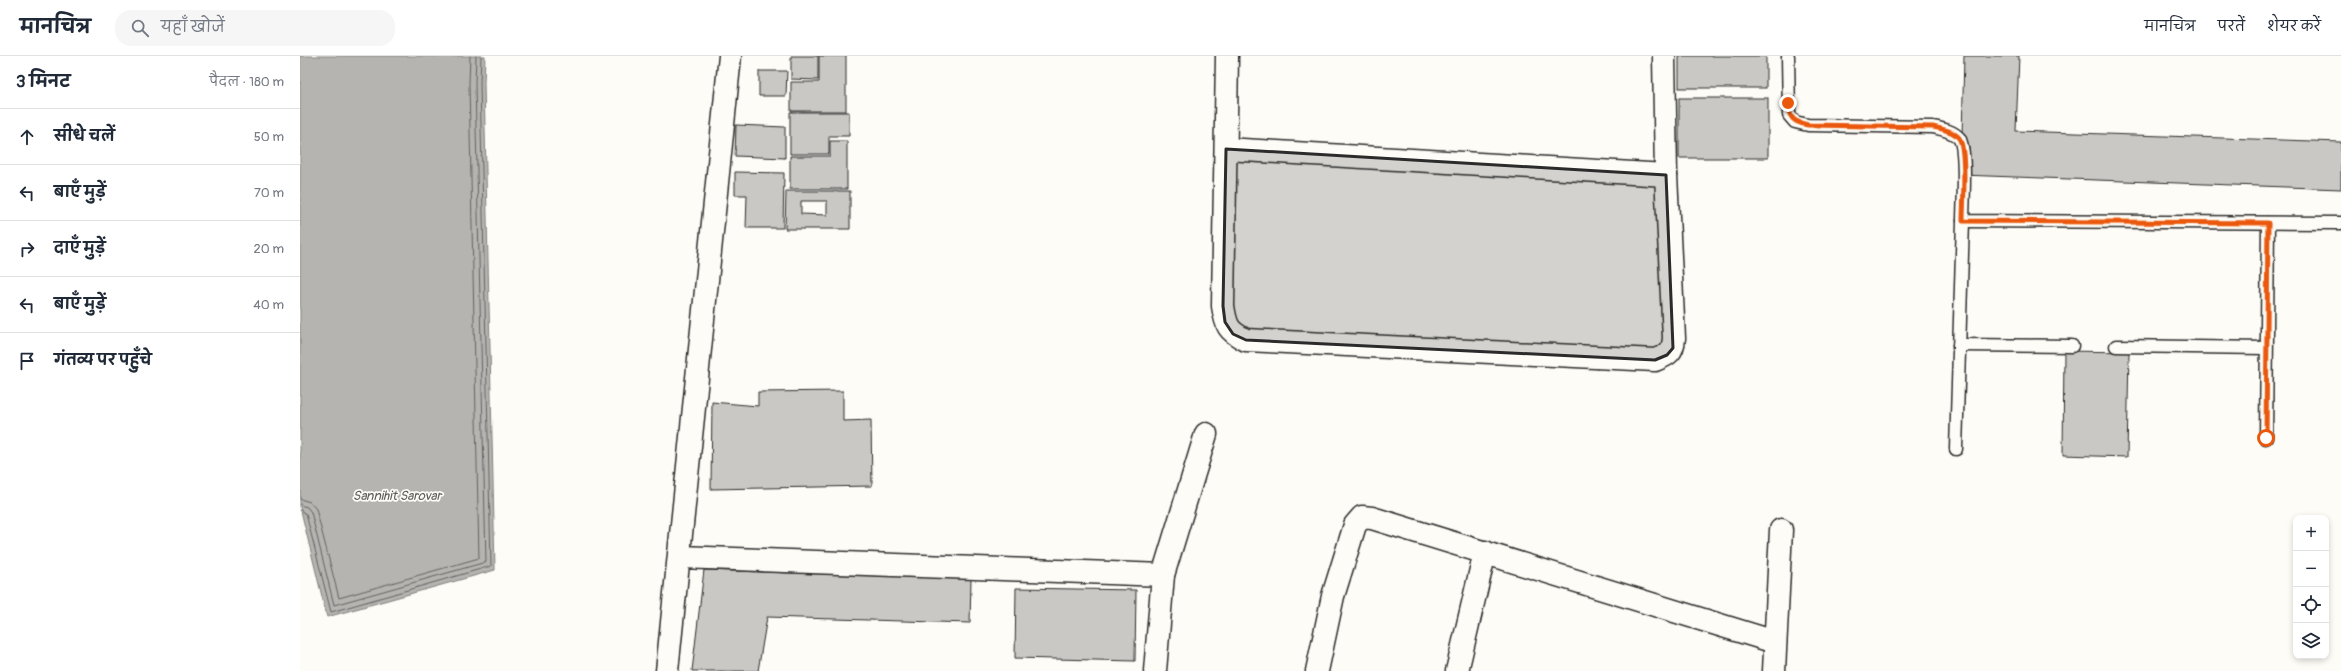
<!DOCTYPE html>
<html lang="hi">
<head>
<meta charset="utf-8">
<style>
  body { margin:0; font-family:Pangolin,"Playpen Sans Deva",sans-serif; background:#f6f6f7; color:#1f2937 }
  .controls { position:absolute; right:12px; bottom:12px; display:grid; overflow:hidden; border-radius:8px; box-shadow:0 2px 6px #0003 }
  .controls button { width:36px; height:36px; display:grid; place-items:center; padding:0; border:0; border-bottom:1px solid #e0e1e3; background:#fff; color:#1f2937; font:20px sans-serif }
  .stop { position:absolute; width:12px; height:12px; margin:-9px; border:3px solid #ea580c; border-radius:50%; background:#fff }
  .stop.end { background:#ea580c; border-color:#fff; box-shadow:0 1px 4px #0008 }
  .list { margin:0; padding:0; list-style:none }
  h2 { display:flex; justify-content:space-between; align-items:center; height:52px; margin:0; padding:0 16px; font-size:17px }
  h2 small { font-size:13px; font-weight:400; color:#747a83 }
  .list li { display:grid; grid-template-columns:26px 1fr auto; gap:12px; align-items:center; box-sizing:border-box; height:56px; padding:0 16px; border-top:1px solid #e0e1e3 }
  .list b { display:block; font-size:15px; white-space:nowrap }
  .list em { font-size:13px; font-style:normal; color:#747a83 }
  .icon { flex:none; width:22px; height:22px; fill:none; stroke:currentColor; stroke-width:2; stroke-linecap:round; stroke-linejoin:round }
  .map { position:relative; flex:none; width:2041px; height:615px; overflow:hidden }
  header { display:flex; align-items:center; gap:24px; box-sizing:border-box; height:56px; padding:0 20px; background:#fff; border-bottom:1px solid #e0e1e3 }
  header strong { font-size:19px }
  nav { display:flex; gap:22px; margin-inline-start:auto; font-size:14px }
  .search { width:280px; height:36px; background:#f6f6f7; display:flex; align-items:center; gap:10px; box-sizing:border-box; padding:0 14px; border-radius:16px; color:#747a83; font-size:15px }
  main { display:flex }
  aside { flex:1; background:#fff }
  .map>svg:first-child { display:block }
</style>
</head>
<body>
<header>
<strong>मानचित्र</strong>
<div class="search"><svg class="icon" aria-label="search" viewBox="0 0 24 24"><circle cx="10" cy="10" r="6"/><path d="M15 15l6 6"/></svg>यहाँ खोजें</div>
<nav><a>मानचित्र</a><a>परतें</a><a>शेयर करें</a></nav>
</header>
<main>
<aside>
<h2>3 मिनट<small>पैदल · 180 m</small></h2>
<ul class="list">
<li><svg class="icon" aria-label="ahead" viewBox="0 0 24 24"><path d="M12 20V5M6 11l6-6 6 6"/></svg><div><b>सीधे चलें</b></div><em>50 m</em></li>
<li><svg class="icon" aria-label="left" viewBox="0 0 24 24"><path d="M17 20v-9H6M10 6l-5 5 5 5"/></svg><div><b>बाएँ मुड़ें</b></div><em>70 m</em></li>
<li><svg class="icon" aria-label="right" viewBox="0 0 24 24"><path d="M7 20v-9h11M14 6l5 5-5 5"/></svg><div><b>दाएँ मुड़ें</b></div><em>20 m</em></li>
<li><svg class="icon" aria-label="left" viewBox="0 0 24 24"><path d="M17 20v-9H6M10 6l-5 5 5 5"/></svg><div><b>बाएँ मुड़ें</b></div><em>40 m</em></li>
<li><svg class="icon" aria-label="arrive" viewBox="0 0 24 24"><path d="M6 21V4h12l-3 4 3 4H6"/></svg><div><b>गंतव्य पर पहुँचे</b></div></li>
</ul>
</aside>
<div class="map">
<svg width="2041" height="615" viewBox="0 0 2041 615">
  <rect width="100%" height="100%" fill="#fdfcf7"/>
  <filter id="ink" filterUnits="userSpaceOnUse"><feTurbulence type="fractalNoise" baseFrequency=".025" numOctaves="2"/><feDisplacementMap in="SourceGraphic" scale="8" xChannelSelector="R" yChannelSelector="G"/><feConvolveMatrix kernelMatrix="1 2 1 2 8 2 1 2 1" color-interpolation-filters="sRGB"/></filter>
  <g filter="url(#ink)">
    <polygon fill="#b5b4b1" stroke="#7e7d7b" points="0,0 185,0 184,27 195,514 27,561 0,451"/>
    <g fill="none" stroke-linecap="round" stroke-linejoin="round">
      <g stroke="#626261" stroke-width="1">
        <polyline points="0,443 10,446 16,453 39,542 179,502 169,27 170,0"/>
        <polyline points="0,449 7,451 11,456 34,549 186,506 175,27 176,0"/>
        <polyline points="0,454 6,458 31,556 191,510 180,27 181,0"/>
      </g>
    </g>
    <g fill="#c9c8c4" stroke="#2b2b2b" fill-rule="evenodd">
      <polygon points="491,0 518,0 518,24 491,23"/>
      <polygon points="519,0 546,0 546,55 491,55 491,26 519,26"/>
      <rect x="1379" y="0" width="87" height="32"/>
      <polygon points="1664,0 1719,0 1716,75 2041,86 2041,133 1661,119"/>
      <polygon points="459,15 487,15 486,40 459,40"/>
      <rect x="1379" y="42" width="89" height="60"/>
      <polygon points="490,56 549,56 549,80 529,80 529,98 490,98"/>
      <polygon points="436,69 485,71 485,102 435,100"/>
      <polygon points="530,85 547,85 547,133 490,133 490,100 530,100"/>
      <polygon points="435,116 484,117 483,172 446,172 447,139 435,139"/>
      <path d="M 486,135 L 550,135 L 550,173 L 485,173 ZM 501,145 L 527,145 L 527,159 L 501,158 Z"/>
      <polygon points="1764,295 1829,296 1827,401 1763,399"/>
      <polygon points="543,335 543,365 571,364 572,430 411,433 412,346 458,350 458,336"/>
      <polygon points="404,514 671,523 670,567 467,561 458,615 392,615"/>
      <polygon points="716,532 836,534 835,605 715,602"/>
    </g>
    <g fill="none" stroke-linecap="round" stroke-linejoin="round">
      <g stroke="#2b2b2b" stroke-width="15">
        <g id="service">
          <path d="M 1488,0 L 1489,59 L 1495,66 L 1508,69 L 1633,71 C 1642,73 1653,75 1659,82 C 1667,93 1663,149 1663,165 L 2041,167"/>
          <polyline points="1659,289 1772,290"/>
          <polyline points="1816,290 1966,292"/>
          <polyline points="1966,382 1968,167"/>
          <polyline points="1656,393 1663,165"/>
        </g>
      </g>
      <g stroke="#2b2b2b" stroke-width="25">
        <g id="minor">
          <path d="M 927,0 L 923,250 C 926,270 928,275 946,284 L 1355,304 C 1368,299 1373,296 1374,282 L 1366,119 L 1364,0"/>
          <polyline points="926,93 1366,119"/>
          <polyline points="380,501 863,519"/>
          <polyline points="855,615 863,519 906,378"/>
          <polyline points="1017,615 1033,540 1055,469 1062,461 1072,462 1475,586"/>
          <polyline points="1157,615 1185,496"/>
          <polyline points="1474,615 1481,474"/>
        </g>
      </g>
      <g stroke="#2b2b2b" stroke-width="25">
        <polyline id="tertiary" points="367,615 430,0"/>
      </g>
      <use href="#service" stroke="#fdfcf7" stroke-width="12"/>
      <use href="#minor" stroke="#fdfcf7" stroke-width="22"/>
      <use href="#tertiary" stroke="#fdfcf7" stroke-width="22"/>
    </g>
  </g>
  <g fill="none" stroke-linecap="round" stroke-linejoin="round" filter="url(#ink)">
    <path stroke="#ea580c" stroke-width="5" d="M 1488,47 C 1489,62 1493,66 1508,69 L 1633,71 C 1642,73 1653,75 1659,82 C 1667,93 1663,149 1663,165 L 1968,167 L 1966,382"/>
  </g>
  <path fill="#2b2b2b" fill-opacity="0.2" stroke="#2b2b2b" stroke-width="3" stroke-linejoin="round" d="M 926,93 L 1366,119 L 1373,292 L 1367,299 L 1355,304 L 946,284 L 933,278 L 925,266 L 923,250 Z"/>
  <g text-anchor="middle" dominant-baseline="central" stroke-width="3.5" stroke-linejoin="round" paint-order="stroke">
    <g font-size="13" font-style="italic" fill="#5b5b5a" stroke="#fdfcf7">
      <text x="97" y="440">Sannihit Sarovar</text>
    </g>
  </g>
</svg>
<div class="controls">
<button>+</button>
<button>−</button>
<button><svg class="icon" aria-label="locate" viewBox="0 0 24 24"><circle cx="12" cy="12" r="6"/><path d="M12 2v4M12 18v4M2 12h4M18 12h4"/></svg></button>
<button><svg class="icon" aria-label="layers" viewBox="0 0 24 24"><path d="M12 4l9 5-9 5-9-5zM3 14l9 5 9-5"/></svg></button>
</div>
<div class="stop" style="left:1966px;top:382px"></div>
<div class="stop end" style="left:1488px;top:47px"></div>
</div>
</main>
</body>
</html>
